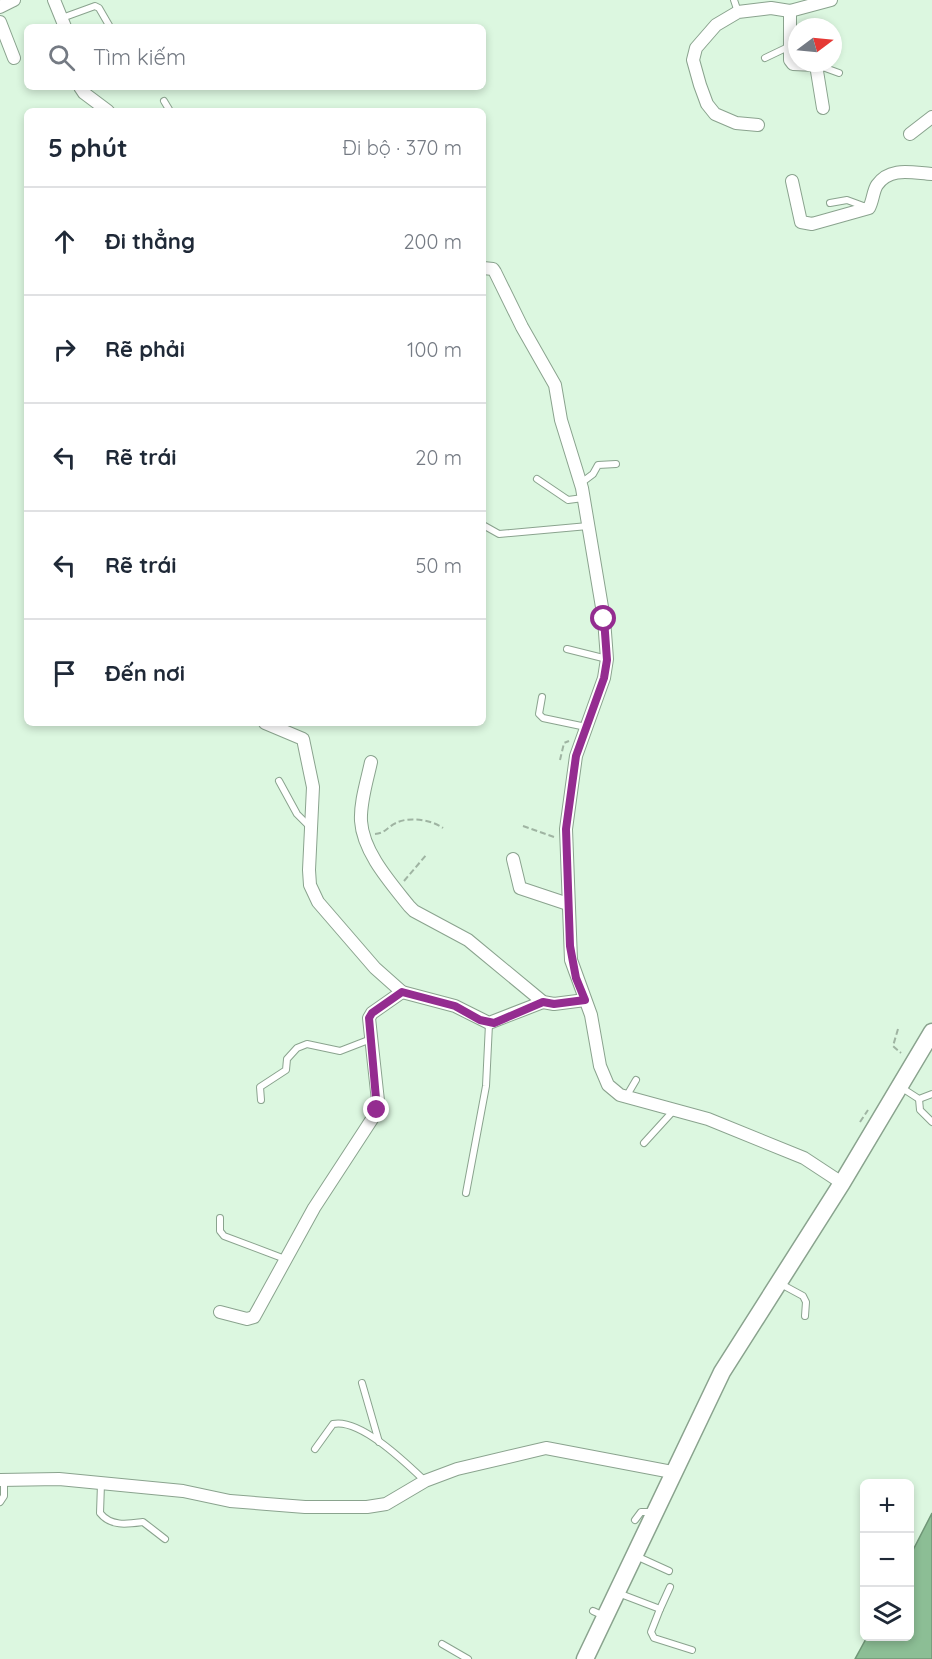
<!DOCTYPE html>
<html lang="vi">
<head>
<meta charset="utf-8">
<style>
  body { margin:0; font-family:Quicksand,sans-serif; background:#f2f2f3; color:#1f2937 }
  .controls { position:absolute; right:18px; bottom:18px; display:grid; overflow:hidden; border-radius:9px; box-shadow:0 3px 9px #0003 }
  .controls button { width:54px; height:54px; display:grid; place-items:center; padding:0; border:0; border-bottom:2px solid #e0e1e3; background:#fff; color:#1f2937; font:30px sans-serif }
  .compass { position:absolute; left:788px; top:18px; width:54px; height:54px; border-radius:50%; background:#fff; box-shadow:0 3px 9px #0003; rotate:74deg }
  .stop { position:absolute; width:18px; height:18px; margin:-14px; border:4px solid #942c90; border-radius:50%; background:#fff }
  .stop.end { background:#942c90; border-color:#fff; box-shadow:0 2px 6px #0008 }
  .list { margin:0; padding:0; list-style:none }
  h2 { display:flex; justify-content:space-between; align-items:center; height:78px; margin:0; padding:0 24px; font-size:26px }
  h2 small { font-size:20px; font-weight:400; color:#747a83 }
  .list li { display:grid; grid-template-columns:39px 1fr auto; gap:18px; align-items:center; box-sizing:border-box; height:108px; padding:0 24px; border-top:2px solid #e0e1e3 }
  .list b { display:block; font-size:22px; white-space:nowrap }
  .list em { font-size:20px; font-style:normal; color:#747a83 }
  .icon { flex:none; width:33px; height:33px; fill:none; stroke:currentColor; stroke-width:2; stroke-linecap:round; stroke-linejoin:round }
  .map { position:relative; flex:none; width:932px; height:1659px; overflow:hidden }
  .search { position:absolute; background:#fff; box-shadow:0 3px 9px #0003; left:24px; top:24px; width:462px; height:66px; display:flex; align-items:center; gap:15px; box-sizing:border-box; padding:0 21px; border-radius:9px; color:#747a83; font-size:22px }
  .panel { position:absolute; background:#fff; box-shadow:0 3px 9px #0003; left:24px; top:108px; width:462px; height:618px; border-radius:9px }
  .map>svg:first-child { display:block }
</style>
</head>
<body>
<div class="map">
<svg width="932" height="1659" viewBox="0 0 932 1659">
  <rect width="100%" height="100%" fill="#dcf7e0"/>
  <polygon fill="#8cbe95" stroke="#709677" stroke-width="1.5" points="932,1513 932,1659 855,1659 867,1637 910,1636 910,1556"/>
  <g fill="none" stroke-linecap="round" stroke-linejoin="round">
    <g stroke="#8aa38e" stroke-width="8">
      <g id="lane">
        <polyline points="734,0 738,12"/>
        <polyline points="62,18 95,6 99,8 110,27"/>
        <polyline points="765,58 788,47"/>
        <polyline points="817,65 839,73"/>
        <polyline points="164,101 170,111"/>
        <polyline points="830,203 847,200 866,207"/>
        <polyline points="537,479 568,500 583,498"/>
        <polyline points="581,483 593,474 598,465 616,464"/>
        <polyline points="483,525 499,534 588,526"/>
        <polyline points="567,649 607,659"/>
        <polyline points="542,697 539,714 543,718 586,727"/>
        <polyline points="279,781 297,814 309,826"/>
        <polyline points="902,1088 919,1099 932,1094"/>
        <polyline points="626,1097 636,1080"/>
        <polyline points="919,1099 920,1110 932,1122"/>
        <polyline points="261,1100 260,1087 286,1070 287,1059 297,1048 307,1044 340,1051 371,1039"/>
        <polyline points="644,1143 675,1109"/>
        <polyline points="466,1193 486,1086 489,1024"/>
        <polyline points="220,1218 220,1231 224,1236 285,1259"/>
        <polyline points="779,1283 803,1296 806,1302 805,1316"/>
        <polyline points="362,1383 379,1442"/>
        <path d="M 315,1449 L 333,1424 C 360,1418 406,1463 425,1481"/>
        <path d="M 101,1484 L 100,1513 C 111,1527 128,1524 143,1522 L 165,1539"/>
        <polyline points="0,1502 4,1496 4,1480"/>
        <polyline points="635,1520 641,1512 653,1512"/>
        <polyline points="636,1556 669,1571"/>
        <polyline points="618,1593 660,1609 651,1632 654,1638 692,1650"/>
        <polyline points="660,1609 670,1587"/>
        <polyline points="593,1611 604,1616"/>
        <polyline points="442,1644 468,1659"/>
      </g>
    </g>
    <g stroke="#8aa38e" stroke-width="14">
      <g id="street">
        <polyline points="54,0 65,27"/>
        <polyline points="0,7 14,0"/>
        <polyline points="790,11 790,60 793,64 816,65 823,108"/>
        <polyline points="0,22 14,58"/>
        <polyline points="80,87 84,93 108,111"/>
        <polyline points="758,125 736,123 715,114 707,104 700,85 693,60 696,48 716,25 738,12 771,8 790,11 831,0"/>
        <polyline points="910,134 932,117"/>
        <path d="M 792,181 L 801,222 L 812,224 L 869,208 C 873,201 873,191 877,185 C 890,166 913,173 932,174"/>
        <polyline points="483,268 493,269 495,272 522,327 555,385 561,420 582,488 604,619 607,659 604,678 576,756 566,829 571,960 591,1015 600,1066 608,1085 620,1095 708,1119 804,1158 842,1183"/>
        <polyline points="265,723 303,739 313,787 309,870 310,885 318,902 375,968 402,992 455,1006 489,1023 543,1002"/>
        <path d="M 371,762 C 367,781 360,802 361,821 C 363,852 390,882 409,906 L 414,911 L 468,940 L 543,1002 L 554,1004 L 585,1000"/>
        <polyline points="513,859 520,888 568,904"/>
        <polyline points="220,1312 247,1319 254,1317 314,1208 374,1116 378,1101 369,1018 372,1013 402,992"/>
        <polyline points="0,1480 59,1479 183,1491 230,1501 305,1507 367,1507 386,1504 425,1481 457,1469 546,1448 672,1472"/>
      </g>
    </g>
    <g stroke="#8aa38e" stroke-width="19">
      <polyline id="secondary" points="585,1659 722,1372 842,1183 932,1032"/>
    </g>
    <g stroke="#9fb4a2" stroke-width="2" stroke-dasharray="6 3" stroke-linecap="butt">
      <polyline points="560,760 564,743 569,741"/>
      <polyline points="523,826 554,837"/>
      <path d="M 375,834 C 386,833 387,827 396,823 C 409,816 432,820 443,828"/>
      <polyline points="404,881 427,854"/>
      <polyline points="898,1029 893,1046 901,1053"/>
      <polyline points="860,1122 868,1110"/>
    </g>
    <use href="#lane" stroke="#fff" stroke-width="6"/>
    <use href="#street" stroke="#fff" stroke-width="12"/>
    <use href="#secondary" stroke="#fff" stroke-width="16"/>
  </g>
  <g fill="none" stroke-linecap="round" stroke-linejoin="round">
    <polyline stroke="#942c90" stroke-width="8" points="377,1110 369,1018 372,1013 402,992 455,1006 480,1020 494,1023 543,1002 554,1004 585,1000 576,978 570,946 566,829 576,756 604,678 607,660 604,619"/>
  </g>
</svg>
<div class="controls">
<button>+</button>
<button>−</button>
<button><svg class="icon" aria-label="layers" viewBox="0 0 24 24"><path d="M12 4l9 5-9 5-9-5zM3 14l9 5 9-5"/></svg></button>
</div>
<svg class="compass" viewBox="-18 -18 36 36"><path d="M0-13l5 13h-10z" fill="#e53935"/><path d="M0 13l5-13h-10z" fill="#747a83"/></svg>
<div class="stop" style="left:604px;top:619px"></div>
<div class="stop end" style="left:377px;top:1110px"></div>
<div class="search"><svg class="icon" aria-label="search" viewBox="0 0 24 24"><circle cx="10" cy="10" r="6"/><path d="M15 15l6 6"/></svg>Tìm kiếm</div>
<section class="panel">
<h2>5 phút<small>Đi bộ · 370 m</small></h2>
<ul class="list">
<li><svg class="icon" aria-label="ahead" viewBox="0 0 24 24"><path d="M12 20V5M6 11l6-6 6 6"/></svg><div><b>Đi thẳng</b></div><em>200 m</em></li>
<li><svg class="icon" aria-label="right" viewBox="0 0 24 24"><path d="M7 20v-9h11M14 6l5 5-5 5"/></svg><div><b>Rẽ phải</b></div><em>100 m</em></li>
<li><svg class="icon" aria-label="left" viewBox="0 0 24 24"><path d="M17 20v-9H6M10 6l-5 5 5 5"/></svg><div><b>Rẽ trái</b></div><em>20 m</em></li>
<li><svg class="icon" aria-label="left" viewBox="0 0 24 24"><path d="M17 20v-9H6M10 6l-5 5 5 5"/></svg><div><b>Rẽ trái</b></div><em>50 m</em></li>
<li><svg class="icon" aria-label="arrive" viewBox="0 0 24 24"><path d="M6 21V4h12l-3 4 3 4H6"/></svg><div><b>Đến nơi</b></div></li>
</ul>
</section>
</div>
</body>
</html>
